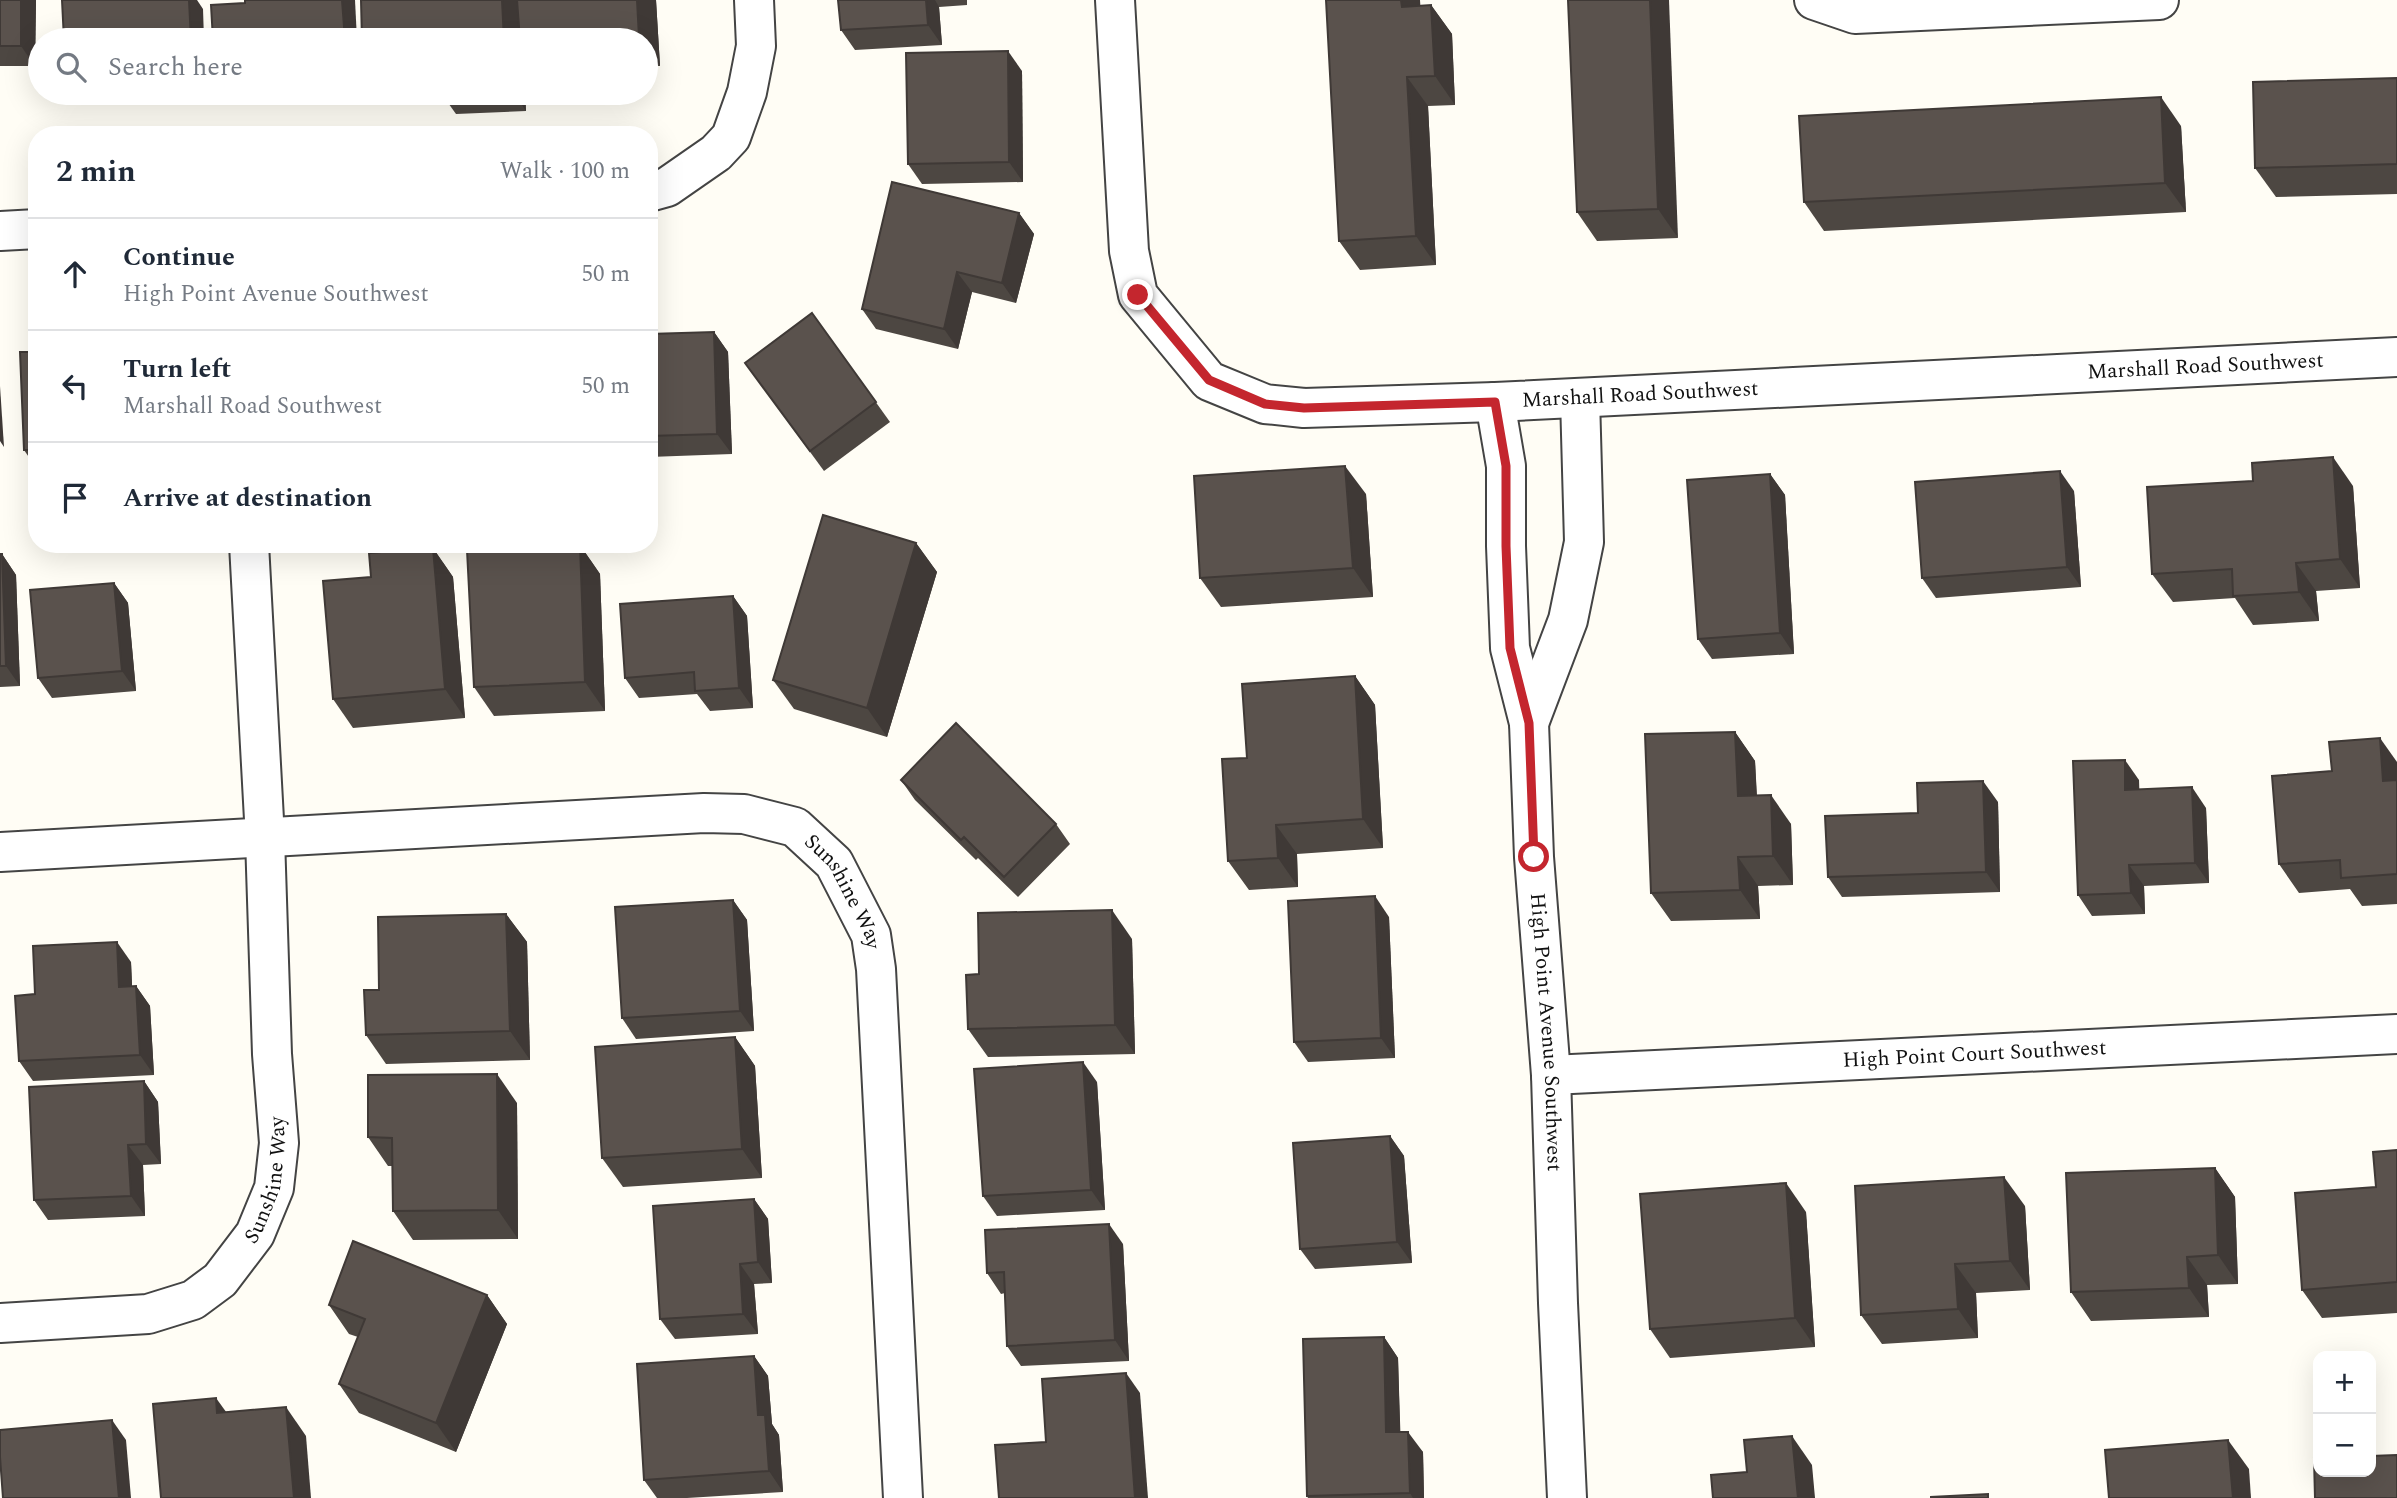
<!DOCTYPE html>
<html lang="en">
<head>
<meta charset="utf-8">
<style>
  body { margin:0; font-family:Spectral,serif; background:#f6f6f7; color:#1f2937 }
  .controls { position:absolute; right:21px; bottom:21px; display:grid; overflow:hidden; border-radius:14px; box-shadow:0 7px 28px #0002 }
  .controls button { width:63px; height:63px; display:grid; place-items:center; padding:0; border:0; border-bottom:2px solid #e0e1e3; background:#fff; color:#1f2937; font:35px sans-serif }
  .stop { position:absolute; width:21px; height:21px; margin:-16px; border:5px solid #c4262e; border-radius:50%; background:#fff }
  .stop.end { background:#c4262e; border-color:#fff; box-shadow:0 2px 7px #0008 }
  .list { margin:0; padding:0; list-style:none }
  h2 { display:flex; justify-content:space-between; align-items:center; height:91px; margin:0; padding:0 28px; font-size:30px }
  h2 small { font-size:23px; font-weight:400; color:#747a83 }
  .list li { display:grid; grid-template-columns:46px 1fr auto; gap:21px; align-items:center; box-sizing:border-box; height:112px; padding:0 28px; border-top:2px solid #e0e1e3 }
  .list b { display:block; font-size:26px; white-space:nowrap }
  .list p { margin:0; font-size:23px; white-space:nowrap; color:#747a83 }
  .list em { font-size:23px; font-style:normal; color:#747a83 }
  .icon { flex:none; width:38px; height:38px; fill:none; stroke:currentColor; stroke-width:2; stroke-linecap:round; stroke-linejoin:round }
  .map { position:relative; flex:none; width:2397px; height:1498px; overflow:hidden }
  .search { position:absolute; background:#fff; box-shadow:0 7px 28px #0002; left:28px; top:28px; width:630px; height:77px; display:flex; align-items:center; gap:18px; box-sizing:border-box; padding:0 24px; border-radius:38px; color:#747a83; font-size:26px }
  .panel { position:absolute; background:#fff; box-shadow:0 7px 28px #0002; left:28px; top:126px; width:630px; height:427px; border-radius:28px }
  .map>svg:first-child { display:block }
</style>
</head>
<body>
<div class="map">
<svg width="2397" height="1498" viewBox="0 0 2397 1498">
  <rect width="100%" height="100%" fill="#fffdf5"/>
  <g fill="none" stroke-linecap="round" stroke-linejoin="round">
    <g stroke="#444" stroke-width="42">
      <g id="street">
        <path id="s1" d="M 1115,0 L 1129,251 L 1138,295 L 1209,381 L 1265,404 L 1304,408 L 1495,402 L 2397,357"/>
        <polyline points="1814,0 1855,14 2159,0"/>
        <polyline points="649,192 667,187 716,153 731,137 747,92 756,46 754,0"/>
        <polyline points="0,231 37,229"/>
        <path id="s2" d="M 1495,402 L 1506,466 L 1506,546 L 1510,648 L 1529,723 L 1534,857 L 1551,1075 L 1558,1303 L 1567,1498"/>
        <polyline points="1529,723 1568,620 1584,542 1580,398"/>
        <path id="s3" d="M 0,852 L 704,813 L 744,814 L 795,827 L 834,863 L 871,935 L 876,969 L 903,1498"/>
        <path id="s4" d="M 1551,1075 L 2397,1034"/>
        <path id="s5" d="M 0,1323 L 148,1314 L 193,1300 L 220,1280 L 255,1234 L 274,1188 L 279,1143 L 272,1054 L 265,838 L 249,544"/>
      </g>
    </g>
    <use href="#street" stroke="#fff" stroke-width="38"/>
  </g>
  <g fill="#4d4742">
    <polygon points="0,0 36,0 35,66 0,66"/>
    <polygon points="656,0 660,66 646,66 646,40 362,40"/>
    <polygon points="838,0 967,0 967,5 939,7 942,45 855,50 841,30"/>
    <polygon points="1568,0 1678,238 1597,241 1577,212"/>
    <polygon points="1431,5 1452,34 1455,105 1428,106 1436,265 1360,270 1339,241 1420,6"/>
    <polygon points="1022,71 1023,182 922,184 908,164"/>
    <polygon points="2397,78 2397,194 2276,197 2255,168"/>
    <polygon points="222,93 361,93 361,97 230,105"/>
    <polygon points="441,93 525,93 526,111 456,114"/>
    <polygon points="539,93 589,93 542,96"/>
    <polygon points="2181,126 2186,212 1824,231 1804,202"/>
    <polygon points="1019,213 1034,234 1016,303 972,292 958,349 876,329 862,309"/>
    <polygon points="812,313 890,422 824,471 745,363"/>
    <polygon points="714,332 728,352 732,454 649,457 649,334"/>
    <polygon points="37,352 37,469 24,450"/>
    <polygon points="1770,474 1785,495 1794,654 1712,659 1698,639"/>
    <polygon points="2353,486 2360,588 2316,591 2319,621 2253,625 2235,598 2173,602 2152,574"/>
    <polygon points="2074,491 2081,587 1936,598 1922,578"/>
    <polygon points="1366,494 1373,597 1221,607 1200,578"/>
    <polygon points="916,543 937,572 887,737 794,709 773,680"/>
    <polygon points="580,545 600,574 605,711 494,716 474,687"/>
    <polygon points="433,548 453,577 465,718 353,728 333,699"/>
    <polygon points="0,554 2,554 16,575 20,686 0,687"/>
    <polygon points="114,583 128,603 136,691 52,698 38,678"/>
    <polygon points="733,596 747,616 753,708 710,711 697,694 639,698 625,678"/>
    <polygon points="1355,676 1375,705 1383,848 1297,854 1298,887 1249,890 1228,861 1247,758"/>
    <polygon points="1735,732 1755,761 1757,796 1791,824 1793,885 1758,886 1760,919 1671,921 1651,893"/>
    <polygon points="2397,762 2397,904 2362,906 2350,889 2299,893 2279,864 2332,771"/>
    <polygon points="901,780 1056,824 1070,844 1018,897 978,858 976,860 915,800"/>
    <polygon points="2139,780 2139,790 2206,808 2209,883 2144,886 2145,914 2092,916 2078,895"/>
    <polygon points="1998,802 2000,892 1842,897 1828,877 1918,813"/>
    <polygon points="733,900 747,920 754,1031 636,1039 622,1018"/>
    <polygon points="506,914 527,942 530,1060 386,1064 366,1035"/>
    <polygon points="1389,917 1395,1058 1308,1062 1294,1042"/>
    <polygon points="1132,939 1135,1054 988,1057 968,1029 979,974"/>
    <polygon points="131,962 132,986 136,986 150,1006 154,1075 33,1081 19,1061 35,994"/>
    <polygon points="735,1037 755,1066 762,1178 623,1187 602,1158"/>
    <polygon points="144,1081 158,1102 161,1164 143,1165 145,1216 48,1220 34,1200"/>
    <polygon points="1097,1082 1105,1210 997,1216 983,1196"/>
    <polygon points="517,1103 518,1239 413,1240 393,1211 392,1166 388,1166 368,1137"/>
    <polygon points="1390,1136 1404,1156 1412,1263 1315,1269 1300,1249"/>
    <polygon points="2397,1150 2397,1313 2322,1318 2302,1290 2376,1187"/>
    <polygon points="2215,1168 2235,1197 2238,1284 2207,1285 2209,1317 2091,1321 2071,1292"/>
    <polygon points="754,1199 768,1219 772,1283 754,1284 758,1334 675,1339 660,1319"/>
    <polygon points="2025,1206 2030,1290 1976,1293 1978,1338 1882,1344 1861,1315"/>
    <polygon points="1806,1212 1815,1347 1670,1358 1650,1329"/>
    <polygon points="1123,1244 1129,1361 1021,1366 1007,1346 1005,1293 1001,1294 987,1273"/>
    <polygon points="487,1295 507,1324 456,1452 359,1413 339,1384 358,1337 349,1334 329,1305"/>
    <polygon points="1384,1337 1398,1358 1400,1432 1423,1452 1424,1498 1308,1498 1307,1496"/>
    <polygon points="754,1356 768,1376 772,1424 779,1435 783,1492 687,1498 657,1498 644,1480"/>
  </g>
  <g fill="#3f3936">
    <polygon points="21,0 36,0 35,66 21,46"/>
    <polygon points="189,0 197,0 203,9 204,40 191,40"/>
    <polygon points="342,0 355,0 357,40 345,40"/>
    <polygon points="502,0 521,0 523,40 504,40"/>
    <polygon points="637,0 656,0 660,66 646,46 646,40 642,40 639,37"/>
    <polygon points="926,0 935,0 939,7 942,45 928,25"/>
    <polygon points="1401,0 1420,0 1422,36 1402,7"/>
    <polygon points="1650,0 1669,0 1678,238 1658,209"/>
    <polygon points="1431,5 1452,34 1455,105 1435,76"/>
    <polygon points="1008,51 1022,71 1023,182 1009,162"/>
    <polygon points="1407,77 1428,106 1436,265 1416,236"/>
    <polygon points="514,93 525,93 526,111"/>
    <polygon points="2161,97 2181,126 2186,212 2165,183"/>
    <polygon points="1019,213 1034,234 1016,303 1002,283"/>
    <polygon points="957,272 972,292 958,349 944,329"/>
    <polygon points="714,332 728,352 732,454 717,434"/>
    <polygon points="0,386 4,447 0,441"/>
    <polygon points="2333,457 2353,486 2360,588 2340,559"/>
    <polygon points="1345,466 1366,494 1373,597 1353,568"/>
    <polygon points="2060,471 2074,491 2081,587 2067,567"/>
    <polygon points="1770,474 1785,495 1794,654 1780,633"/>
    <polygon points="916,543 937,572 887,737 867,708"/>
    <polygon points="580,545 600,574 605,711 585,682"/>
    <polygon points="433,548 453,577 465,718 445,689"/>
    <polygon points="2,554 16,575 20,686 6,666"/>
    <polygon points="2296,563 2316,591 2319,621 2299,592"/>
    <polygon points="114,583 128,603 136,691 122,671"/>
    <polygon points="733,596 747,616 753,708 739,688"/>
    <polygon points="1355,676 1375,705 1383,848 1363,819"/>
    <polygon points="1735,732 1755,761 1758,825 1738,796"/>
    <polygon points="2380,738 2397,762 2397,801 2383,781"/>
    <polygon points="2125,760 2139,780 2140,810 2125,790"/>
    <polygon points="1983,781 1998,802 2000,892 1986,872"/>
    <polygon points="2192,787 2206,808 2209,883 2195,863"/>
    <polygon points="1771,795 1791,824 1793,885 1773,856"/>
    <polygon points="1276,825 1297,854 1298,887 1278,858"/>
    <polygon points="1738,857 1758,886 1760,919 1740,890"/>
    <polygon points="2129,865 2144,886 2145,914 2131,893"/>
    <polygon points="1375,896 1389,917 1395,1058 1381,1038"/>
    <polygon points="733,900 747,920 754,1031 740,1011"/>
    <polygon points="1112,910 1132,939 1135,1054 1115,1025"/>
    <polygon points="506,914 527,942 530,1060 510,1031"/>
    <polygon points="117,942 131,962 133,1007 119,987"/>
    <polygon points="136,986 150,1006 154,1075 140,1055"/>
    <polygon points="735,1037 755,1066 762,1178 742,1149"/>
    <polygon points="1083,1062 1097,1082 1105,1210 1091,1190"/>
    <polygon points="497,1074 517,1103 518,1239 498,1210"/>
    <polygon points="144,1081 158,1102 161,1164 146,1144"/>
    <polygon points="1390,1136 1404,1156 1412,1263 1397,1242"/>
    <polygon points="128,1145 143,1165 145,1216 131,1196"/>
    <polygon points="2215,1168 2235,1197 2238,1284 2218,1255"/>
    <polygon points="2004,1177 2025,1206 2030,1290 2010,1261"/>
    <polygon points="1786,1183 1806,1212 1815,1347 1795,1318"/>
    <polygon points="754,1199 768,1219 772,1283 758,1262"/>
    <polygon points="1109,1224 1123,1244 1129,1361 1115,1340"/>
    <polygon points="2187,1257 2207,1285 2209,1317 2189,1288"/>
    <polygon points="740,1264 754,1284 758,1334 743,1314"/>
    <polygon points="1955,1264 1976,1293 1978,1338 1958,1309"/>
    <polygon points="487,1295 507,1324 456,1452 436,1423"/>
    <polygon points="1384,1337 1398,1358 1401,1452 1386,1432"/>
    <polygon points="754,1356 768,1376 772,1424 779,1435 783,1492 769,1471 758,1415"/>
    <polygon points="1126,1373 1140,1393 1148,1498 1135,1498"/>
    <polygon points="216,1398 237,1427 217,1413"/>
    <polygon points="286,1407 306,1436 311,1498 294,1498"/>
    <polygon points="112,1420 126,1440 131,1498 119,1498"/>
    <polygon points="1408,1432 1423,1452 1424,1498 1413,1498 1410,1493"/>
    <polygon points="1792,1436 1812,1465 1815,1498 1798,1498"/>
    <polygon points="2228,1440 2249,1469 2251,1498 2233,1498"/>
  </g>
  <g fill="#5a524d" stroke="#3f3936" stroke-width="2">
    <rect x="0" y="0" width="21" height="46"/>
    <polygon points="62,0 189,0 191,40 64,40"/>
    <polygon points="245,0 342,0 345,40 213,40 211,5 245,3"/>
    <polygon points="361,0 502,0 504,40 362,40"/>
    <polygon points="517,0 637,0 639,37 571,40 520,40"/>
    <polygon points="838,0 926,0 928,25 841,30"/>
    <polygon points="1326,0 1401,0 1402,7 1431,5 1435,76 1407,77 1416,236 1339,241"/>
    <polygon points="1568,0 1650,0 1658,209 1577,212"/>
    <polygon points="1008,51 1009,162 908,164 906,53"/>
    <polygon points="2397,78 2397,164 2255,168 2253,82"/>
    <polygon points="2161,97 2165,183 1804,202 1799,116"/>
    <polygon points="892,182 1019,213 1002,283 957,272 944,329 862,309"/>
    <polygon points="812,313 876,402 810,451 745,363"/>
    <polygon points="714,332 717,434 649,436 649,334"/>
    <polygon points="20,352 37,352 37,450 24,450"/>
    <polygon points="2333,457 2340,559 2296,563 2299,592 2233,596 2232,569 2152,574 2147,487 2253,481 2252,463"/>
    <polygon points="1345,466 1353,568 1200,578 1194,476"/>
    <polygon points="2060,471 2067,567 1922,578 1915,482"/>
    <polygon points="1770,474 1780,633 1698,639 1687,480"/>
    <polygon points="823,515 916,543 867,708 773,680"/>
    <polygon points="580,545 585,682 474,687 467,550"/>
    <polygon points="433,548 445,689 333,699 323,581 371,577 369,553"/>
    <polygon points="0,554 2,554 6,666 0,666"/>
    <polygon points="114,583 122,671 38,678 30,590"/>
    <polygon points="733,596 739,688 695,691 694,672 625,678 620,604"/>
    <polygon points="1355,676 1363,819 1276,825 1278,858 1228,861 1222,759 1247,758 1242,684"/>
    <polygon points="956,723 1056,824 1004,877 964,837 961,840 901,780"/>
    <polygon points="1735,732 1738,796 1771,795 1773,856 1738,857 1740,890 1651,893 1645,734"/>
    <polygon points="2380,738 2383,781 2397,780 2397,874 2341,878 2340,860 2279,864 2272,776 2332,771 2329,742"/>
    <polygon points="2125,760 2125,790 2192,787 2195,863 2129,865 2131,893 2078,895 2073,761"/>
    <polygon points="1983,781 1986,872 1828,877 1825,816 1918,813 1917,783"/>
    <polygon points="1375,896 1381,1038 1294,1042 1288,901"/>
    <polygon points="733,900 740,1011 622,1018 615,907"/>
    <polygon points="1112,910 1115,1025 968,1029 966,975 979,974 978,913"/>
    <polygon points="506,914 510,1031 366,1035 364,990 379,990 378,917"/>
    <polygon points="117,942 119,987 136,986 140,1055 19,1061 15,996 35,994 33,946"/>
    <polygon points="735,1037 742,1149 602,1158 595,1047"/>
    <polygon points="1083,1062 1091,1190 983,1196 974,1069"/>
    <polygon points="497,1074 498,1210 393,1211 392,1138 368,1137 368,1075"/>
    <polygon points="144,1081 146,1144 128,1145 131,1196 34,1200 29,1087"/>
    <polygon points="1390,1136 1397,1242 1300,1249 1293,1143"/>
    <polygon points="2397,1150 2397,1282 2302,1290 2295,1193 2376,1187 2373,1152"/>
    <polygon points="2215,1168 2218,1255 2187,1257 2189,1288 2071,1292 2066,1173"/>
    <polygon points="2004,1177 2010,1261 1955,1264 1958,1309 1861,1315 1855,1186"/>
    <polygon points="1786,1183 1795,1318 1650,1329 1640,1194"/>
    <polygon points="754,1199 758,1262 740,1264 743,1314 660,1319 653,1206"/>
    <polygon points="1109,1224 1115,1340 1007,1346 1004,1272 987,1273 985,1230"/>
    <polygon points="353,1241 487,1295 436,1423 339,1384 365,1319 329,1305"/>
    <polygon points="1384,1337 1386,1432 1408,1432 1410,1493 1307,1496 1303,1339"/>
    <polygon points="754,1356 758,1415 765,1415 769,1471 644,1480 637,1364"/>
    <polygon points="1126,1373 1135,1498 999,1498 995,1445 1046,1442 1042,1379"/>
    <polygon points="216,1398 217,1413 286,1407 294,1498 161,1498 153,1404"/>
    <polygon points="112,1420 119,1498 3,1498 0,1457 0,1430"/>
    <polygon points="1792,1436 1798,1498 1713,1498 1711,1475 1747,1472 1744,1440"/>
    <polygon points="2228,1440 2233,1498 2109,1498 2105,1450"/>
    <polygon points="2397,1455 2397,1498 2315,1498 2314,1458 2318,1458 2318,1472 2371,1472 2371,1456"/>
    <polygon points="1988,1494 1988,1498 1931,1498 1931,1497"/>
  </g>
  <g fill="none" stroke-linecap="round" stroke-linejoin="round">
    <polyline stroke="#c4262e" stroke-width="9" points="1138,295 1209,380 1265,404 1304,408 1495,402 1506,466 1506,546 1510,648 1529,723 1534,857"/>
  </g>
  <g text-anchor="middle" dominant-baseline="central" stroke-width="7" stroke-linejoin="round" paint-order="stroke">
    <g font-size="21" fill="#111" stroke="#fff">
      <text stroke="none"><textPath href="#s1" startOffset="1410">Marshall Road Southwest</textPath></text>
      <text stroke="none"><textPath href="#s1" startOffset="844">Marshall Road Southwest</textPath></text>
      <text stroke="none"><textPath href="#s3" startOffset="880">Sunshine Way</textPath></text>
      <text stroke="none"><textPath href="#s2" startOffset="634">High Point Avenue Southwest</textPath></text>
      <text stroke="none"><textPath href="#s4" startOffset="424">High Point Court Southwest</textPath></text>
      <text stroke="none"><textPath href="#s5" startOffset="343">Sunshine Way</textPath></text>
    </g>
  </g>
</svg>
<div class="controls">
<button>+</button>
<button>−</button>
</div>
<div class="stop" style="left:1534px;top:857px"></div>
<div class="stop end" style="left:1138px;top:295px"></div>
<div class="search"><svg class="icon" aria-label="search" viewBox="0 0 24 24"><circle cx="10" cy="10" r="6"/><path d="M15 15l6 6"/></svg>Search here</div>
<section class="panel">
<h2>2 min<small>Walk · 100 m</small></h2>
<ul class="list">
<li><svg class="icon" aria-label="ahead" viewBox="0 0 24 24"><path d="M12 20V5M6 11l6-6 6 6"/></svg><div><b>Continue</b><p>High Point Avenue Southwest</p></div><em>50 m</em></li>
<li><svg class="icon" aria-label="left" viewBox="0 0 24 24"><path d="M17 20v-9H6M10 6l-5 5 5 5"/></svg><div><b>Turn left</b><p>Marshall Road Southwest</p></div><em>50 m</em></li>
<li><svg class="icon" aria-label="arrive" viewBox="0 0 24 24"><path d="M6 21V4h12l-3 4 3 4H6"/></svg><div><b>Arrive at destination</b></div></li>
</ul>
</section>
</div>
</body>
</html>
